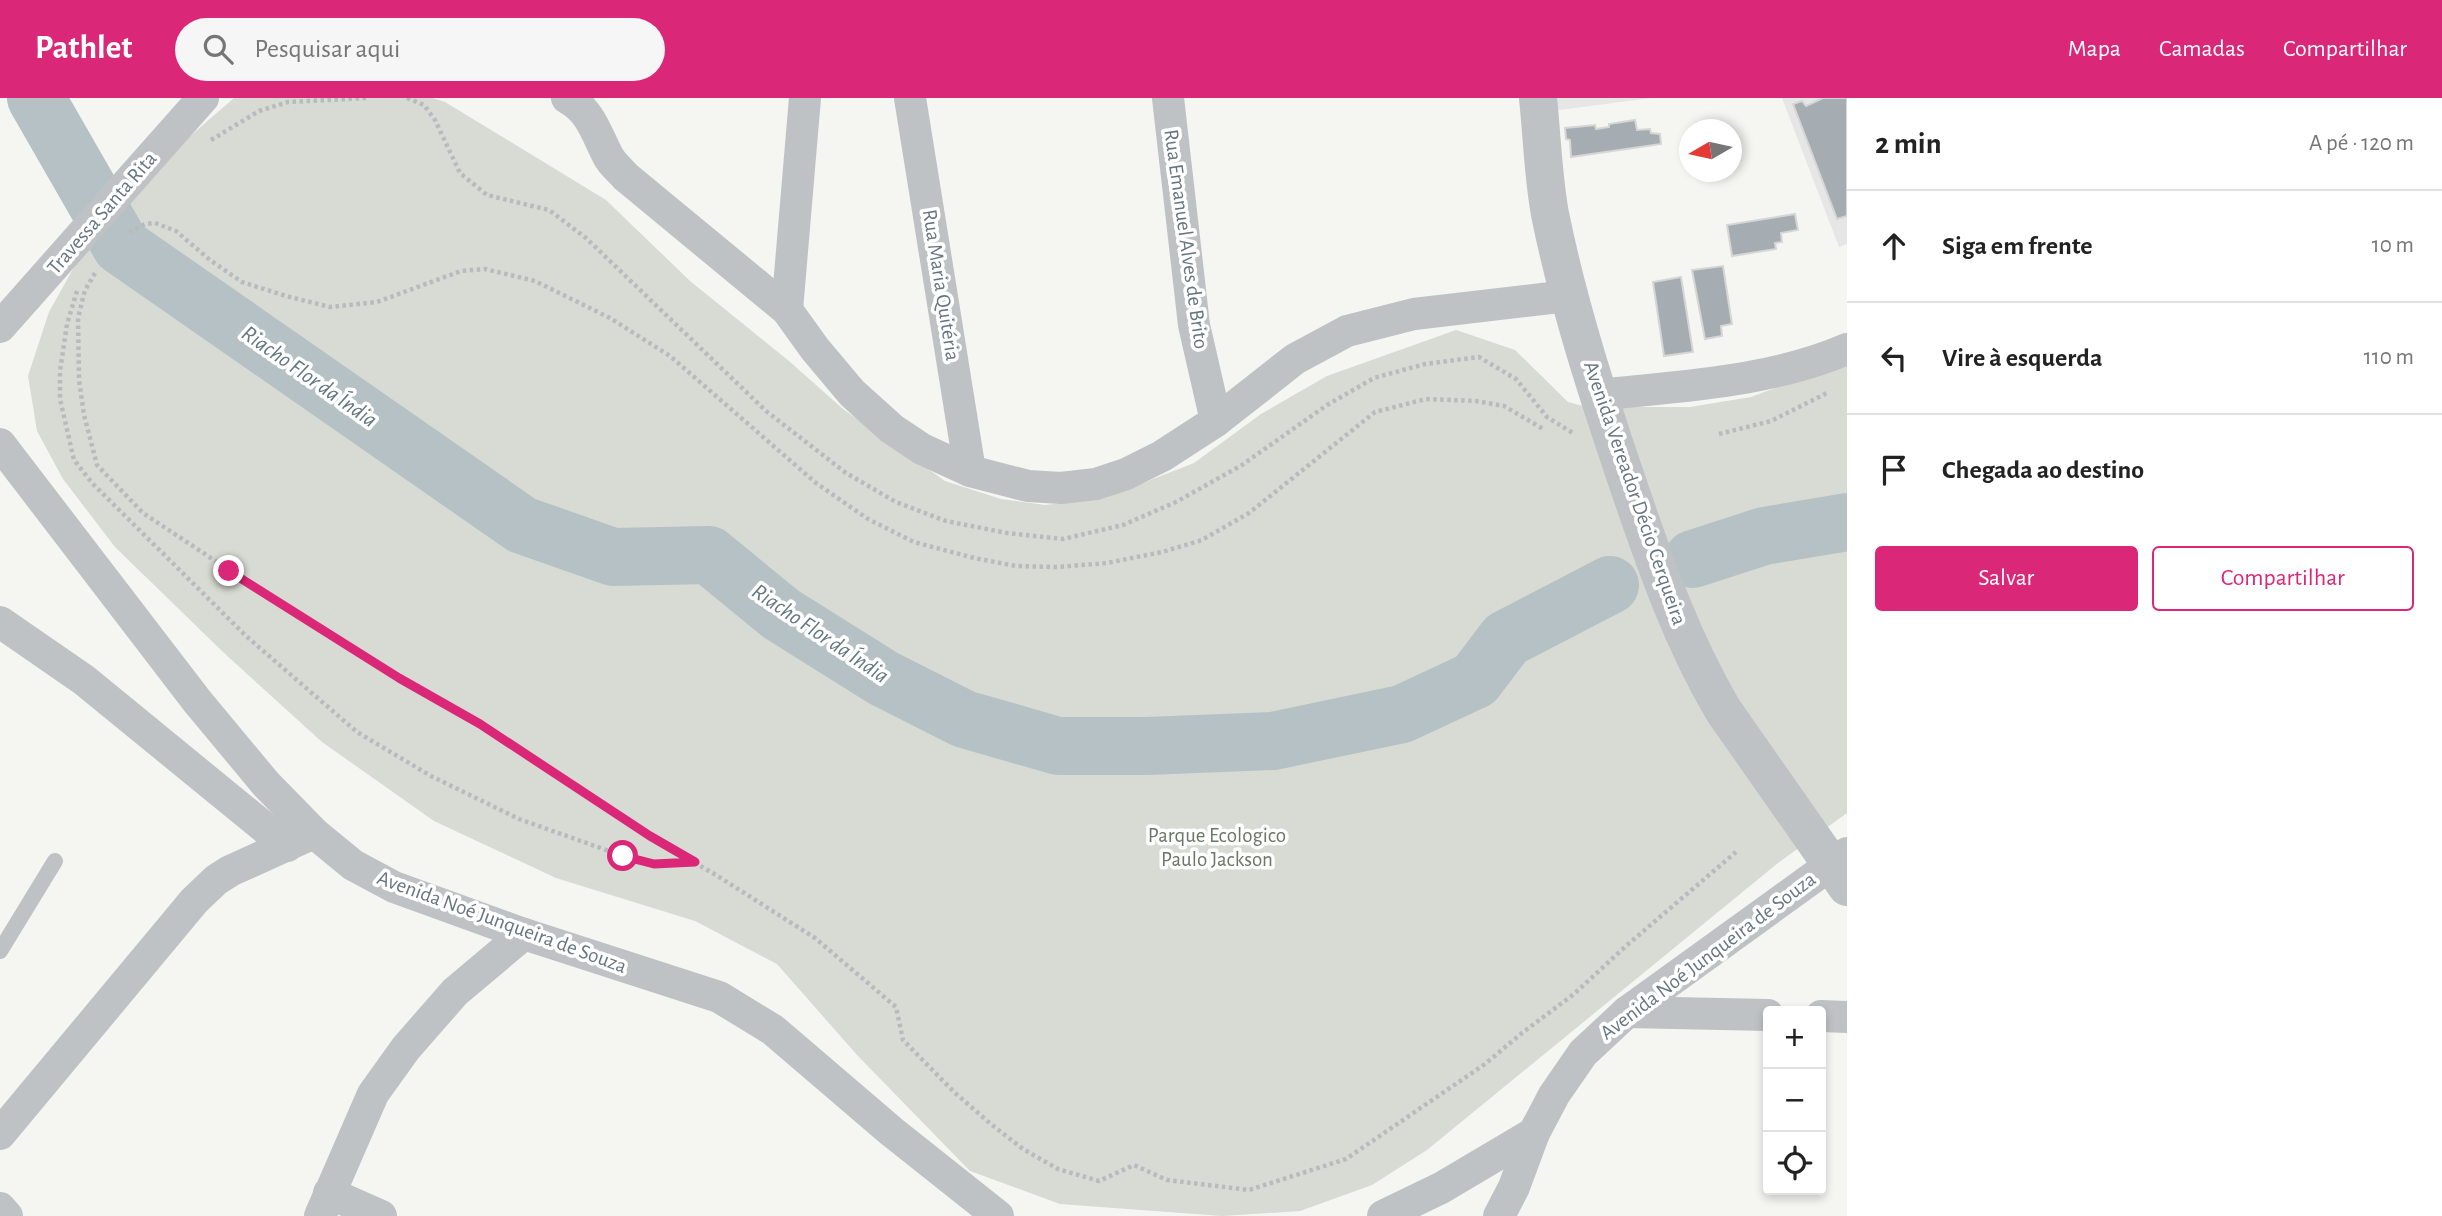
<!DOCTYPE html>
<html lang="pt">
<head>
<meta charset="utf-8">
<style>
  body { margin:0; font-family:"Alegreya Sans",sans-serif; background:#f6f6f6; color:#222 }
  .controls { position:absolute; right:21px; bottom:21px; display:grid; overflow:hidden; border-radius:7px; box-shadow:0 4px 10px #0003 }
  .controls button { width:63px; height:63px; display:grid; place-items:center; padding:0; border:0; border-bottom:2px solid #e0e0e0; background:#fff; color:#222; font:35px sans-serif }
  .compass { position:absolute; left:1679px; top:21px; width:63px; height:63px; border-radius:50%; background:#fff; box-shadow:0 4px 10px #0003; rotate:261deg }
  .stop { position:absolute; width:21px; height:21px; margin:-16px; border:5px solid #db2777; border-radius:50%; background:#fff }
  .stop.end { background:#db2777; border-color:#fff; box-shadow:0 2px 7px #0008 }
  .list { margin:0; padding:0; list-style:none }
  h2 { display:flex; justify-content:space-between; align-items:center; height:91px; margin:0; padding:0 28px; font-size:30px }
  h2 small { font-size:23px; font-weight:400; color:#767676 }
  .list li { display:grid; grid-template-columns:46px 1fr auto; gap:21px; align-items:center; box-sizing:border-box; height:112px; padding:0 28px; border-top:2px solid #e0e0e0 }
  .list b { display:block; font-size:26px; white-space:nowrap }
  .list em { font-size:23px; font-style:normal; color:#767676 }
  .actions { display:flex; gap:14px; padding:21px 28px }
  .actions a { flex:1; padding:16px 0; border:2px solid #db2777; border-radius:7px; text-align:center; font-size:24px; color:#db2777 }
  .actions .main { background:#db2777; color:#fff }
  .icon { flex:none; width:38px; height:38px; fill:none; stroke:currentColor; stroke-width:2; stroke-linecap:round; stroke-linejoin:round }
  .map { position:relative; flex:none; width:1847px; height:1118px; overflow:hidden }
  header { display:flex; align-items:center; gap:42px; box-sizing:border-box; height:98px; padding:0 35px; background:#db2777; color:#fff }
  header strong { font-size:33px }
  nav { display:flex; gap:38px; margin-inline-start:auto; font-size:24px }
  .search { width:490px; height:63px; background:#f6f6f6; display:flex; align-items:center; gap:18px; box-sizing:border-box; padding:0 24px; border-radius:38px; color:#767676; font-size:26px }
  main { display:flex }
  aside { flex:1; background:#fff }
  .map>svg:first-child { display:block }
</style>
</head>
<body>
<header>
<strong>Pathlet</strong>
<div class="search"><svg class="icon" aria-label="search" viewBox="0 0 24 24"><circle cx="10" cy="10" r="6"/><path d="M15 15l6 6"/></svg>Pesquisar aqui</div>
<nav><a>Mapa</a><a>Camadas</a><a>Compartilhar</a></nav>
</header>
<main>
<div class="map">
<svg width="1847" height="1118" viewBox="0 0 1847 1118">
  <rect width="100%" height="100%" fill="#f5f5f2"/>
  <g fill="#e5e6e5">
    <polygon points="1551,0 1651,0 1552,13"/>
    <polygon points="1782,0 1847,0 1847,146 1839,149"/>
  </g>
  <polygon fill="#d7dbd3" points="234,0 432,0 445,4 606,102 690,183 789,263 843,311 945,383 1001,401 1045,407 1105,400 1194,365 1261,316 1327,278 1456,232 1515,252 1568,304 1587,309 1690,309 1751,299 1847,263 1847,715 1778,765 1427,1052 1372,1087 1300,1113 1222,1118 1060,1106 970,1073 857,957 777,866 695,823 556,780 434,723 322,644 223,554 115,449 63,381 37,333 28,278 49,214 78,162 126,94"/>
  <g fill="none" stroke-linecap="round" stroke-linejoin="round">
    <g stroke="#b5c1c4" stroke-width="58">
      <polyline points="36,0 121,148 522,427 613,459 709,457 781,516 883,580 964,621 1058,648 1147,648 1273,643 1402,616 1475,582 1506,541 1610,487"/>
      <polyline points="1693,461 1764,438 1847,424"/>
    </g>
  </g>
  <g fill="#a6adb2" stroke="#d6d6d4" stroke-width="2">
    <polygon points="1823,0 1847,0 1847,118 1837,121 1793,6 1802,3 1806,8"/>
    <polygon points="1635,22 1637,32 1650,31 1651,35 1660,36 1661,46 1571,59 1570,42 1566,41 1565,30 1595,27 1596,31 1609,29 1609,26"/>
    <polygon points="1795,116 1798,132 1781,135 1782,144 1775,145 1776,151 1732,158 1727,127"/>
    <polygon points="1723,168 1732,226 1721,228 1722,238 1705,241 1692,172"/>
    <polygon points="1681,179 1693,254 1664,258 1653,184"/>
  </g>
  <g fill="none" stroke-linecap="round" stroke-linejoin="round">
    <g stroke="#b8bbbd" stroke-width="4.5" stroke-dasharray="3.5 3.5" stroke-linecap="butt">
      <polyline points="407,0 424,7 435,22 460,75 487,97 549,112 586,140 766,313 846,375 896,404 946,423 1007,435 1063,441 1123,427 1176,404 1242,367 1327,307 1374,280 1425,266 1479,259 1516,281 1547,319 1573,335"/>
      <polyline points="211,42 259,13 288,4 368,0"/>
      <polyline points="129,134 145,126 155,125 176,133 210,162 242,184 286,198 330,209 377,204 461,173 485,171 535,183 610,220 670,258 816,385 868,421 914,444 974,460 1016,468 1057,469 1107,465 1162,454 1202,442 1249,415 1375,314 1426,301 1476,303 1504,308 1545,332"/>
      <polyline points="95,175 85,192 78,220 79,282 84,317 97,367 143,415 297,517 399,580 479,626 650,739 716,777 815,840 896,909 903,942 954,994 992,1027 1023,1051 1058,1071 1099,1083 1134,1067 1167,1082 1249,1092 1346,1061 1485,966 1522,935 1574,896 1626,848 1736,754"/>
      <polyline points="77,193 67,226 60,273 60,301 74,362 92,385 246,538 357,634 431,678 519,721 623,758 654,766 694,764"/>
      <polyline points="1719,336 1771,323 1827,295"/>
    </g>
    <polyline stroke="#bec2c5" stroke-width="16" points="0,853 55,763"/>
    <g stroke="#bec2c5" stroke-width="32">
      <path d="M 567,0 C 591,13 596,35 608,58 C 612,66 620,72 626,79 L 787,212 L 815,251 L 852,295 L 892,331 L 922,351 L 970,373 L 1028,388 L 1061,390 L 1096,386 L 1126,376 L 1162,358 L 1216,323 L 1295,261 L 1347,233 L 1414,216 L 1568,198"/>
      <polyline points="910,0 970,373"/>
      <polyline points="1168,0 1194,227 1216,323"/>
      <polyline points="787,212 805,0"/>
      <polyline points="0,229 203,0"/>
      <path d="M 1599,297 C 1681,288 1771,284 1847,251"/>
      <polyline points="0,346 197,603 266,686 314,735 353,767 394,789 524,836 719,899 773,932 891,1033 998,1118"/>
      <polyline points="0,524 84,582 287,748"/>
      <polyline points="1627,914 1768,917"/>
      <polyline points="1821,918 1847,919"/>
      <polyline points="0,1036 194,803 216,782 230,773 314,735"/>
      <polyline points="329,1095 381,1118"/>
      <polyline points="0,1110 7,1118"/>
      <polyline points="320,1118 373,996 406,950 455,894 524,836"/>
      <polyline points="1383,1118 1441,1090 1534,1035"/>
      <polyline points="1499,1118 1514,1089 1534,1035 1554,997 1583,955 1627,914 1847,755"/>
    </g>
    <path stroke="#bec2c5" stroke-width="38" d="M 1538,0 C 1542,38 1543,78 1550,116 C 1569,210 1599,301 1630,392 C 1656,468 1682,542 1723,612 L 1847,789"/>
  </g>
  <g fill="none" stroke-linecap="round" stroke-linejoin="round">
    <polyline stroke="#db2777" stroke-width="9" points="229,473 399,580 480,626 650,738 695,764 654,766 623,758"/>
  </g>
  <g text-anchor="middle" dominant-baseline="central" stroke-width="7" stroke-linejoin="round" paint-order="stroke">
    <g font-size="21" fill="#667680" stroke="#fff">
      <text transform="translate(102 115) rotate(-49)">Travessa Santa Rita</text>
      <text transform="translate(1186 141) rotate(82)">Rua Emanuel Alves de Brito</text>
      <text transform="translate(941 187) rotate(81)">Rua Maria Quitéria</text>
      <text transform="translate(1635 395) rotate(71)">Avenida Vereador Décio Cerqueira</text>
      <text transform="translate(502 824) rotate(20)">Avenida Noé Junqueira de Souza</text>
      <text transform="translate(1708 858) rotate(-37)">Avenida Noé Junqueira de Souza</text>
    </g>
    <g font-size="21" fill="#6a7865" stroke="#fff">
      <text x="1217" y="737">Parque Ecologico<tspan x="1217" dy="24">Paulo Jackson</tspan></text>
    </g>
    <g font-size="23" font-style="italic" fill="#63777d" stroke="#fff">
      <text transform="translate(309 279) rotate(35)">Riacho Flor da Índia</text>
      <text transform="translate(820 536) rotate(34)">Riacho Flor da Índia</text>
    </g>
  </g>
</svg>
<div class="controls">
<button>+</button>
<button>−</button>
<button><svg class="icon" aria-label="locate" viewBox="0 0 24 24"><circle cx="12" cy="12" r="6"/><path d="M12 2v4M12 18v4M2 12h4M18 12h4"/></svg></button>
</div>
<svg class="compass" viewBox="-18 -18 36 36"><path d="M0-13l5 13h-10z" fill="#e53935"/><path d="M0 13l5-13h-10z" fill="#767676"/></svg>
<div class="stop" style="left:623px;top:758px"></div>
<div class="stop end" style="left:229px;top:473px"></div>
</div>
<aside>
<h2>2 min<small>A pé · 120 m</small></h2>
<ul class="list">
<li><svg class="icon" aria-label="ahead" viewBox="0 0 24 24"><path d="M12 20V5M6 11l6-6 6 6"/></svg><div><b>Siga em frente</b></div><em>10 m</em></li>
<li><svg class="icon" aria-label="left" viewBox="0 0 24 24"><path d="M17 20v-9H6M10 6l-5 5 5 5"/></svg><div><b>Vire à esquerda</b></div><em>110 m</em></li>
<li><svg class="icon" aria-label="arrive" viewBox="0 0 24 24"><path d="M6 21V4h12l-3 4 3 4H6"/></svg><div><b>Chegada ao destino</b></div></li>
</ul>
<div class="actions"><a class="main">Salvar</a><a>Compartilhar</a></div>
</aside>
</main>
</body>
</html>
